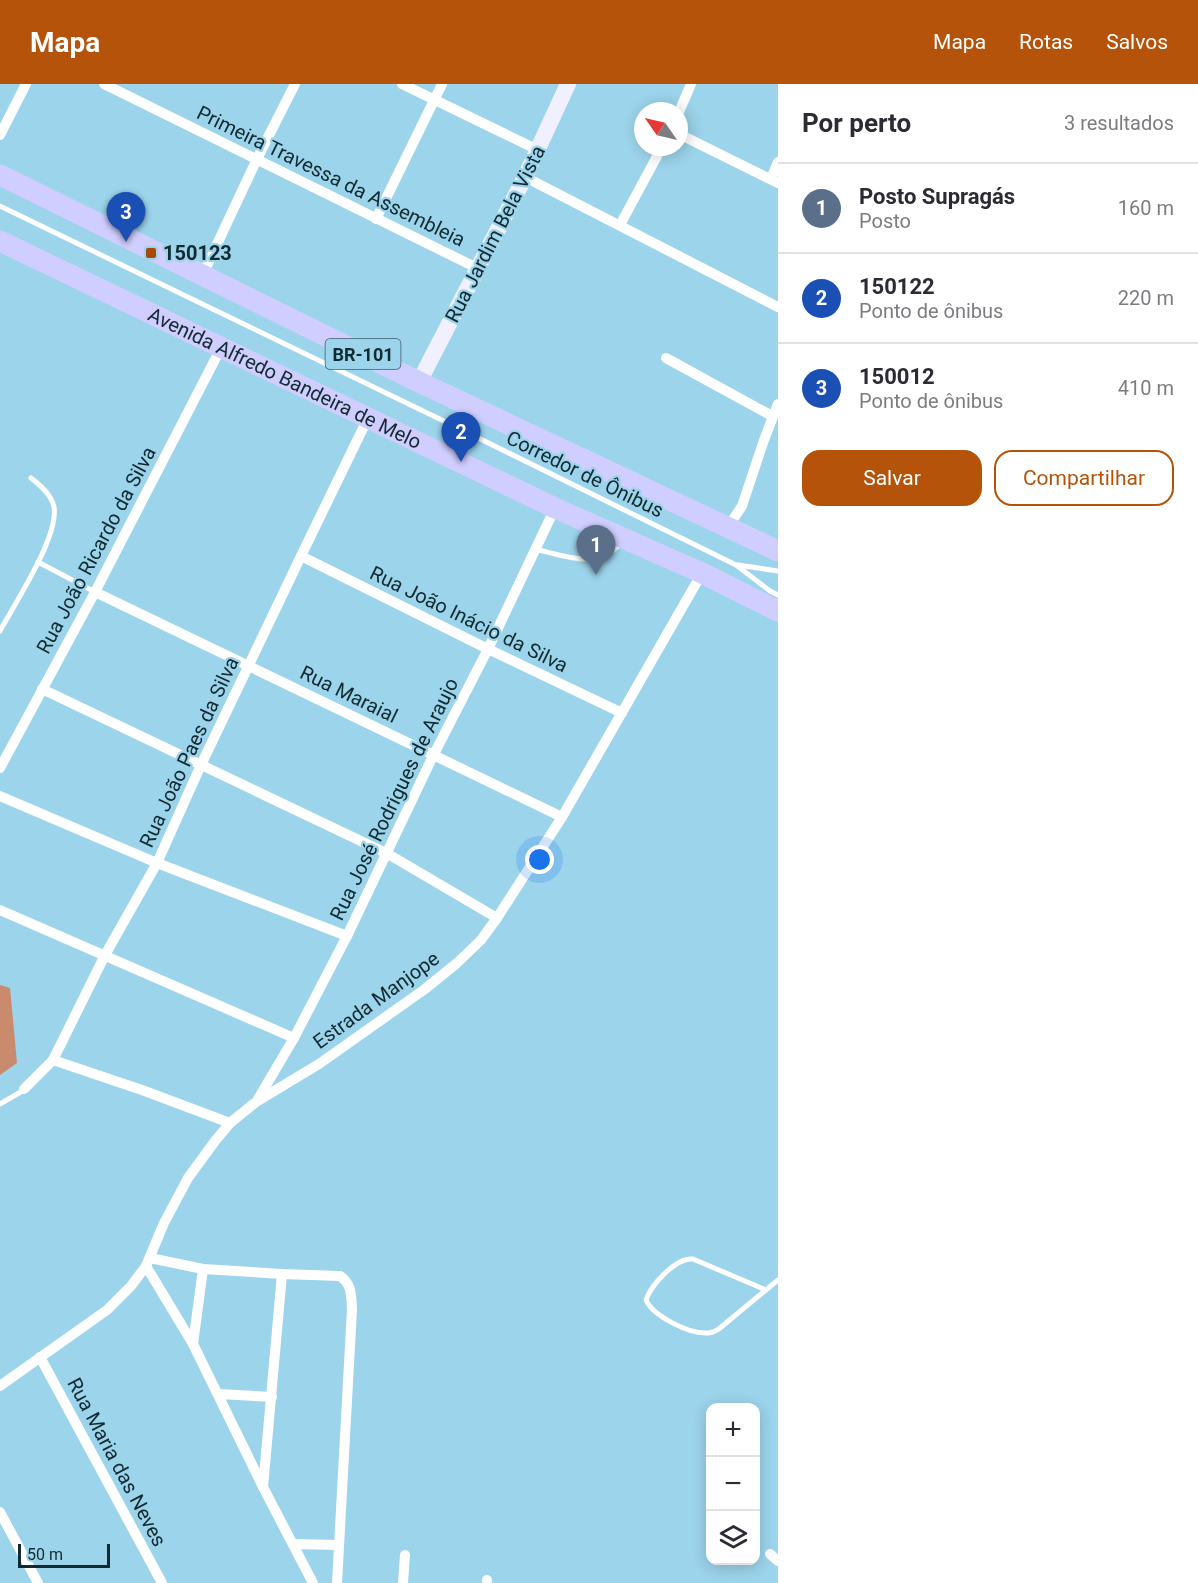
<!DOCTYPE html>
<html lang="pt">
<head>
<meta charset="utf-8">
<style>
  body { margin:0; font-family:Roboto,sans-serif; background:#f2f2f3; color:#2b2b33 }
  .controls { position:absolute; right:18px; bottom:18px; display:grid; overflow:hidden; border-radius:12px; box-shadow:0 3px 15px #0003 }
  .controls button { width:54px; height:54px; display:grid; place-items:center; padding:0; border:0; border-bottom:2px solid #e1e1e2; background:#fff; color:#2b2b33; font:30px sans-serif }
  .compass { position:absolute; left:634px; top:18px; width:54px; height:54px; border-radius:50%; background:#fff; box-shadow:0 3px 15px #0003; rotate:304deg }
  .scale { position:absolute; left:18px; bottom:15px; width:92px; box-sizing:border-box; padding-left:6px; border:3px solid #132a32; border-top:0; font-size:16px; line-height:21px; white-space:nowrap; color:#132a32; -webkit-text-stroke:4px #9cd4eb; paint-order:stroke }
  .you { position:absolute; left:540px; top:776px; width:21px; height:21px; margin:-15px; border:4px solid #fff; border-radius:50%; background:#1a73e8; box-shadow:0 0 0 9px #1a73e833 }
  .badge { display:grid; place-items:center; width:39px; height:39px; border-radius:50%; background:#b45309; color:#fff; font-size:20px; font-weight:700 }
  .pin { position:absolute; translate:-50% -50px; filter:drop-shadow(0 2px 3px #0008) }
  .pin::after { content:''; position:absolute; top:32px; width:21px; height:18px; background:inherit; clip-path:polygon(0 0,100% 0,50% 100%) }
  .list { margin:0; padding:0; list-style:none }
  h2 { display:flex; justify-content:space-between; align-items:center; height:78px; margin:0; padding:0 24px; font-size:26px }
  h2 small { font-size:20px; font-weight:400; color:#7c7c81 }
  .list li { display:grid; grid-template-columns:39px 1fr auto; gap:18px; align-items:center; box-sizing:border-box; height:90px; padding:0 24px; border-top:2px solid #e1e1e2 }
  .list b { display:block; font-size:22px; white-space:nowrap }
  .list p { margin:0; font-size:20px; white-space:nowrap; color:#7c7c81 }
  .list em { font-size:20px; font-style:normal; color:#7c7c81 }
  .actions { display:flex; gap:12px; padding:18px 24px }
  .actions a { flex:1; padding:14px 0; border:2px solid #b45309; border-radius:18px; text-align:center; font-size:21px; color:#b45309 }
  .actions .main { background:#b45309; color:#fff }
  .icon { flex:none; width:33px; height:33px; fill:none; stroke:currentColor; stroke-width:2; stroke-linecap:round; stroke-linejoin:round }
  .map { position:relative; flex:none; width:778px; height:1499px; overflow:hidden }
  header { display:flex; align-items:center; gap:36px; box-sizing:border-box; height:84px; padding:0 30px; background:#b45309; color:#fff }
  header strong { font-size:28px }
  nav { display:flex; gap:33px; margin-inline-start:auto; font-size:21px }
  main { display:flex }
  aside { flex:1; background:#fff }
  .map>svg:first-child { display:block }
</style>
</head>
<body>
<header>
<strong>Mapa</strong>
<nav><a>Mapa</a><a>Rotas</a><a>Salvos</a></nav>
</header>
<main>
<div class="map">
<svg width="778" height="1499" viewBox="0 0 778 1499">
  <rect width="100%" height="100%" fill="#9cd4eb"/>
  <polygon fill="#ca8a6d" points="0,901 10,904 17,979 0,991"/>
  <g fill="none" stroke-linecap="round" stroke-linejoin="round">
    <g stroke="#fff" stroke-width="5">
      <polyline points="0,122 452,341 736,481 770,507 778,511"/>
      <path d="M 535,465 C 552,469 581,478 597,475 C 606,474 614,465 621,460"/>
      <polyline points="38,478 95,508"/>
      <polyline points="738,481 778,487"/>
      <path d="M 0,547 C 15,519 59,453 54,423 C 52,411 40,401 31,394"/>
      <polyline points="0,1020 24,1006"/>
      <path d="M 766,1206 L 693,1175 C 676,1173 651,1201 646,1216 C 653,1232 689,1250 707,1249 C 712,1249 716,1247 720,1244 L 778,1196"/>
    </g>
    <g stroke="#fff" stroke-width="10">
      <polyline points="104,0 477,184"/>
      <polyline points="402,0 538,66"/>
      <polyline points="679,28 691,0"/>
      <polyline points="679,50 778,99"/>
      <polyline points="0,51 26,0"/>
      <polyline points="525,93 778,223"/>
      <polyline points="771,95 778,78"/>
      <polyline points="376,135 442,0"/>
      <polyline points="620,141 662,63"/>
      <polyline points="203,190 257,75 295,0"/>
      <polyline points="666,274 772,332"/>
      <polyline points="728,443 742,422 764,356 778,320"/>
      <polyline points="301,472 488,565 622,629"/>
      <polyline points="95,508 562,733"/>
      <polyline points="42,605 388,770 497,834"/>
      <polyline points="0,684 95,508 221,264"/>
      <polyline points="0,712 157,779 347,852"/>
      <polyline points="0,826 294,954"/>
      <polyline points="53,976 142,1006 230,1039"/>
      <polyline points="24,1005 53,976 105,871 157,779 201,681 301,472 368,334"/>
      <polyline points="258,1015 294,954 347,852 433,672 488,565 555,424"/>
      <polyline points="150,1174 203,1185 282,1190 263,1403"/>
      <polyline points="146,1182 193,1260 263,1403 313,1499"/>
      <path d="M 282,1190 L 340,1192 C 352,1200 351,1211 352,1225 L 337,1499"/>
      <polyline points="193,1260 203,1185"/>
      <polyline points="40,1273 162,1499"/>
      <polyline points="0,1302 107,1226 131,1202 146,1182 164,1139 188,1094 215,1057 230,1039 256,1018 319,980 425,905 457,879 481,856 497,834 562,733 702,489"/>
      <polyline points="218,1310 272,1313"/>
      <polyline points="0,1428 38,1499"/>
      <polyline points="293,1460 339,1461"/>
      <polyline points="770,1470 778,1477"/>
      <polyline points="403,1499 405,1471"/>
      <polyline points="487,1499 487,1496"/>
    </g>
    <polyline stroke="#f1f0ff" stroke-width="16" points="419,298 525,93 568,0"/>
    <g stroke="#cfcefe" stroke-width="21">
      <polyline points="0,91 419,298 778,467"/>
      <path id="s1" d="M 0,157 L 555,424 L 702,489 L 778,527"/>
    </g>
  </g>
  <rect fill="#a94707" stroke="#9cd4eb" stroke-width="2" x="145" y="163" width="12" height="12" rx="3"/>
  <g text-anchor="middle" dominant-baseline="central" stroke-width="4.5" stroke-linejoin="round" paint-order="stroke">
    <rect fill="#9cd4eb" stroke="#3c5d6a" stroke-width="1.5" x="325.5" y="255" width="75" height="30" rx="4.5"/>
    <g font-size="18" font-weight="bold" fill="#132a32">
      <text x="363" y="270">BR-101</text>
    </g>
    <g font-size="20" fill="#132a32" stroke="#9cd4eb">
      <text transform="translate(331 92) rotate(26)">Primeira Travessa da Assembleia</text>
      <text transform="translate(495 150) rotate(-63)">Rua Jardim Bela Vista</text>
      <text stroke="none"><textPath href="#s1" startOffset="316">Avenida Alfredo Bandeira de Melo</textPath></text>
      <text transform="translate(585 390) rotate(26)">Corredor de Ônibus</text>
      <text transform="translate(96 466) rotate(-62)">Rua João Ricardo da Silva</text>
      <text transform="translate(469 535) rotate(26)">Rua João Inácio da Silva</text>
      <text transform="translate(349 610) rotate(26)">Rua Maraial</text>
      <text transform="translate(189 668) rotate(-65)">Rua João Paes da Silva</text>
      <text transform="translate(394 715) rotate(-64)">Rua José Rodrigues de Araujo</text>
      <text transform="translate(376 916) rotate(-36)">Estrada Manjope</text>
      <text transform="translate(117 1378) rotate(62)">Rua Maria das Neves</text>
    </g>
    <g font-size="20" font-weight="bold" fill="#132a32" stroke="#9cd4eb" text-anchor="start">
      <text x="163" y="169">150123</text>
    </g>
  </g>
</svg>
<div class="controls">
<button>+</button>
<button>−</button>
<button><svg class="icon" aria-label="layers" viewBox="0 0 24 24"><path d="M12 4l9 5-9 5-9-5zM3 14l9 5 9-5"/></svg></button>
</div>
<svg class="compass" viewBox="-18 -18 36 36"><path d="M0-13l5 13h-10z" fill="#e53935"/><path d="M0 13l5-13h-10z" fill="#7c7c81"/></svg>
<div class="scale">50 m</div>
<div class="you"></div>
<div class="pin badge" style="left:596px;top:491px;background:#5c6f8a">1</div>
<div class="pin badge" style="left:461px;top:378px;background:#1a4fb4">2</div>
<div class="pin badge" style="left:126px;top:158px;background:#1a4fb4">3</div>
</div>
<aside>
<h2>Por perto<small>3 resultados</small></h2>
<ul class="list">
<li><span class="badge" style="background:#5c6f8a">1</span><div><b>Posto Supragás</b><p>Posto</p></div><em>160 m</em></li>
<li><span class="badge" style="background:#1a4fb4">2</span><div><b>150122</b><p>Ponto de ônibus</p></div><em>220 m</em></li>
<li><span class="badge" style="background:#1a4fb4">3</span><div><b>150012</b><p>Ponto de ônibus</p></div><em>410 m</em></li>
</ul>
<div class="actions"><a class="main">Salvar</a><a>Compartilhar</a></div>
</aside>
</main>
</body>
</html>
